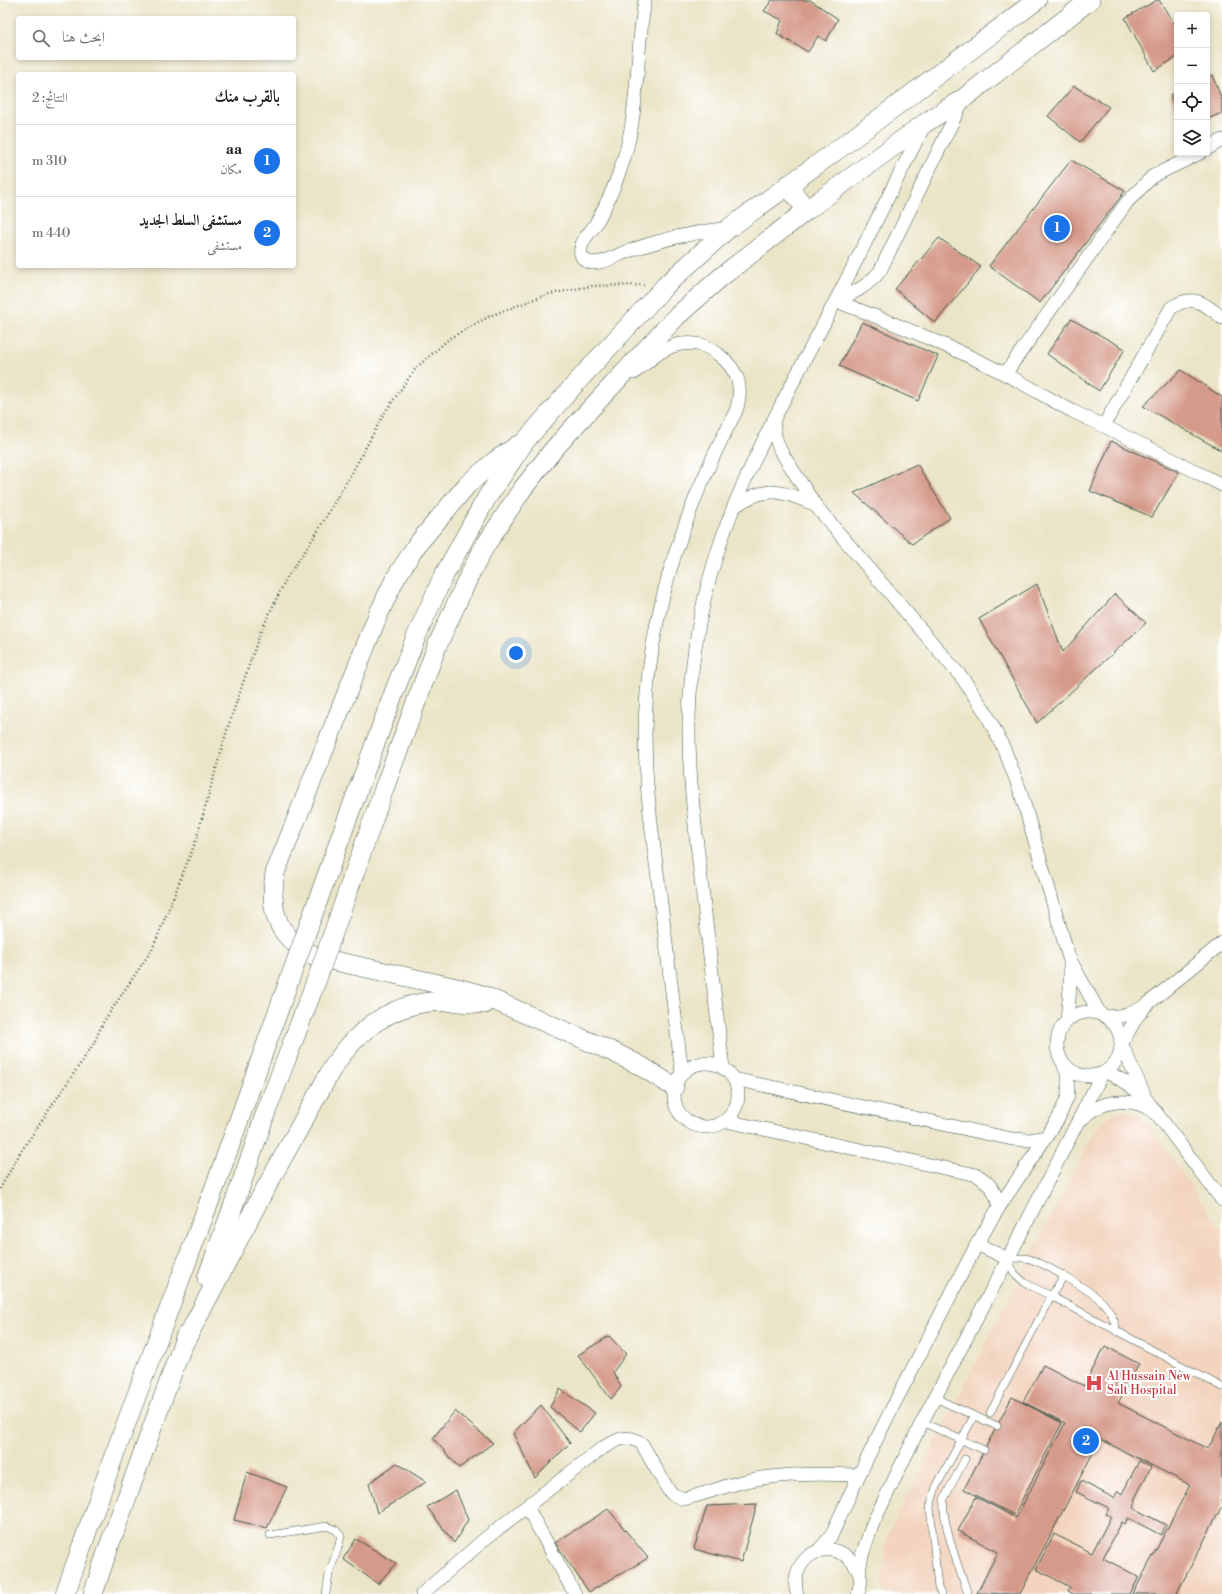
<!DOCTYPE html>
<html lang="ar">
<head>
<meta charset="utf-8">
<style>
  body { margin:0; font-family:"Libre Bodoni",Amiri,serif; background:#f2f2f2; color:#202124; direction:rtl }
  .controls { position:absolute; right:12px; top:12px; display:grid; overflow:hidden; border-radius:4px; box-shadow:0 2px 6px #0003 }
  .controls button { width:36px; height:36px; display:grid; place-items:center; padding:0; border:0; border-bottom:1px solid #e0e0e0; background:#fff; color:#202124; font:20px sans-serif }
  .you { position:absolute; left:516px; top:653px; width:14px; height:14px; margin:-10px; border:3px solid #fff; border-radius:50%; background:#1a73e8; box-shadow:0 0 0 6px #1a73e833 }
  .badge { display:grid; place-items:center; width:26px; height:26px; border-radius:50%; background:#1a73e8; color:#fff; font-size:13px; font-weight:700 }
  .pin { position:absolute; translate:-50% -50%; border:2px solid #fff; box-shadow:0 1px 4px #0006 }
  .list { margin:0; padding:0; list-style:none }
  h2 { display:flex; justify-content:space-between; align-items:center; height:52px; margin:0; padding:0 16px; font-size:17px }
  h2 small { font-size:13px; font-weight:400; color:#757577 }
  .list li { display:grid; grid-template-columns:26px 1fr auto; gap:12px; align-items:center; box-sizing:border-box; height:72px; padding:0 16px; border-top:1px solid #e0e0e0 }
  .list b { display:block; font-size:15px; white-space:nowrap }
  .list p { margin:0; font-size:13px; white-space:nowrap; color:#757577 }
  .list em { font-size:13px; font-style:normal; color:#757577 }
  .icon { flex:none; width:22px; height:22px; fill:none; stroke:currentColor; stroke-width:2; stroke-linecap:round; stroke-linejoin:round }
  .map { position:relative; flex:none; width:1222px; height:1594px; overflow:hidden; direction:ltr }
  .search { position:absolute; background:#fff; box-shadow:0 2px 6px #0003; left:16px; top:16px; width:280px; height:44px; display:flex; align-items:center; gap:10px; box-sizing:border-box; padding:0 14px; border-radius:4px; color:#757577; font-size:15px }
  .panel { position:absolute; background:#fff; box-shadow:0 2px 6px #0003; left:16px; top:72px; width:280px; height:196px; border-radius:4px; direction:rtl }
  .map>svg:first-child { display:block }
</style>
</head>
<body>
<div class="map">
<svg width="1222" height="1594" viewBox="0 0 1222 1594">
  <rect width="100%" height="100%" fill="#fff"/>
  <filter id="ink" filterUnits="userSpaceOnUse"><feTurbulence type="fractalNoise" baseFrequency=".025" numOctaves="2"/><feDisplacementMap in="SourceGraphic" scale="8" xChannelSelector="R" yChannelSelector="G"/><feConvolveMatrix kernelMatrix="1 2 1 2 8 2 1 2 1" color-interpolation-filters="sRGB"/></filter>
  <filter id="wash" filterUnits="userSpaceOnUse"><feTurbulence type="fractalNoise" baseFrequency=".012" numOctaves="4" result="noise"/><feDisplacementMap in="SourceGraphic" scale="16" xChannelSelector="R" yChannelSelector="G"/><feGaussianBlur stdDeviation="0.9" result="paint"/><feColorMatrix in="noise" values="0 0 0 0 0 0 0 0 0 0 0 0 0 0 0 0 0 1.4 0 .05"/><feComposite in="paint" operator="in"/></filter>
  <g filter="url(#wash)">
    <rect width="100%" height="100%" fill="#ebe5c8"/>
    <polygon fill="#f3d4be" points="1120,1110 1130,1112 1139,1115 1148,1125 1222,1231 1222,1594 884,1594 882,1589 887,1536 1089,1143 1100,1124 1109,1116"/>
    <g id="blocks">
      <g fill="#d59a89">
        <polygon points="772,0 810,0 838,19 826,41 818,36 808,52 777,34 782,20 764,11"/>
        <polygon points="1157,0 1159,0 1177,28 1177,57 1154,71 1125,18"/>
        <polygon points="1212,75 1222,100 1222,113 1207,119 1207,78"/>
        <polygon points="1074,86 1109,107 1080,142 1048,116"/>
        <polygon points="1177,92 1177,111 1170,95"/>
        <polygon points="1071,160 1125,191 1040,303 989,266"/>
        <polygon points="939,238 981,267 935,323 895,289"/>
        <polygon points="1071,319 1125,349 1099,391 1047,354"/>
        <polygon points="862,322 938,356 918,401 839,366"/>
        <polygon points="1181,370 1222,397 1222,451 1143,406"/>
        <polygon points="1111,441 1179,472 1152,517 1090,491"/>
        <polygon points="917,464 950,518 912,544 854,493"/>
        <polygon points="1037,584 1063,652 1115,594 1146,623 1037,723 979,619"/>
        <polygon points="609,1336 626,1354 613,1372 621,1387 611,1399 578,1355"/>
        <polygon points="1105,1346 1139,1364 1118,1403 1208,1449 1222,1422 1222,1506 1177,1593 1179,1594 1133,1594 1190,1485 1100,1439 1020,1594 977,1593 998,1552 958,1531 976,1497 1016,1518 1065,1423 1023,1402 1043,1365 1084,1386"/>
        <polygon points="560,1389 595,1413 580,1432 550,1407"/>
        <polygon points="1012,1397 1062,1423 1014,1515 964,1489"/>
        <polygon points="541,1405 570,1443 535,1478 513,1433"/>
        <polygon points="455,1411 493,1443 459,1468 433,1438"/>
        <polygon points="1139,1461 1151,1467 1134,1500 1136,1501 1133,1508 1166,1525 1161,1535 1128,1518 1125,1524 1122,1522 1103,1558 1139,1577 1130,1594 1073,1594 1068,1591 1070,1587 1036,1569 1054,1534 1092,1553 1111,1516 1106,1514 1109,1508 1076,1492 1081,1481 1114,1498 1118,1491 1122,1494"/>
        <polygon points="397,1463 426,1482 377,1513 369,1483"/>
        <polygon points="247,1472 287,1487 267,1528 234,1520"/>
        <polygon points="456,1490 468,1520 454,1543 427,1507"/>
        <polygon points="757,1504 741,1562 694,1549 707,1506"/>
        <polygon points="608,1509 648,1558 589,1592 555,1543"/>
        <polygon points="356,1539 396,1563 378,1584 343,1559"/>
      </g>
    </g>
  </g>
  <g filter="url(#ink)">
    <use href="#blocks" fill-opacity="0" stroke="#3e564a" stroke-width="1"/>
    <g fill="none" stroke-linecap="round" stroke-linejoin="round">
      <g stroke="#3e564a" stroke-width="8">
        <g id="service">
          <path d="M 1117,1332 C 1115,1321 1112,1312 1104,1304 C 1094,1292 1045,1264 1030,1259 C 1023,1257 1016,1258 1008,1259 L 1014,1273 L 1025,1283 L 1051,1296 L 1222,1387"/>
          <polyline points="935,1398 997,1426"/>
          <polyline points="990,1413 1051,1296 1064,1276"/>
          <polyline points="922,1422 984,1450"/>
          <path d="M 965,1459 L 944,1499 C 941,1522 960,1571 968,1594"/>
          <polyline points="270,1535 327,1526 336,1530 341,1536 338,1548 329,1574 326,1594"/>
          <polyline points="941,1594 938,1588 930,1507 936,1487 974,1416"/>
        </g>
      </g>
      <g stroke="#3e564a" stroke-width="14">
        <g id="minor">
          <path d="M 645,0 C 635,57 640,119 619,173 C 613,191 604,209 595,225 C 590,233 582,239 581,248 C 580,252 581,257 584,259 C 593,269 614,257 623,253 C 658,240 693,232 729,228"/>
          <polyline points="1207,149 1222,140"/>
          <path d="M 836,301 C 893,323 949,345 1003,373 C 1027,385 1049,399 1072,411 C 1123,435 1172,459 1222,485"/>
          <path d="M 836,301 C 854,293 868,286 880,271 L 963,100"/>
          <path d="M 634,373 C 649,361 662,347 681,344 C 697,342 706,345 718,354 C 738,370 744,386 736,411 C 690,498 655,593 647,692 C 641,755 650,817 658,879 C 666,944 674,1008 682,1073"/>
          <polyline points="1005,374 1127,202 1153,176 1200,153"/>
          <polyline points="773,422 775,436 780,450 815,505 963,679 986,713 1005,751 1020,790 1069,958 1100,1014"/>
          <path d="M 1104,425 L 1171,308 C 1192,294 1204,302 1222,318"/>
          <path d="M 734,507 C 764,485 783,490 815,505"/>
          <circle cx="1089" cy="1044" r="32"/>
          <polyline points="1107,1017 1127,1015 1144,1007 1222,943"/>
          <polyline points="1067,1020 1070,989 1070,964"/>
          <polyline points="1122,1043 1136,1018 1143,1009"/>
          <polyline points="1122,1045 1144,1094"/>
          <circle cx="706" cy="1095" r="32"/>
          <path d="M 723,1068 C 716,1005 708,942 701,879 C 694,818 686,757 690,695 C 694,631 710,566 734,506 C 763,435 801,368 836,300 C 866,243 894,184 924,126"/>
          <polyline points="1107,1072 1127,1083 1145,1098 1222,1200"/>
          <polyline points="734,1079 1012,1139 1030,1140 1047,1137"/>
          <path d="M 1081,1120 C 1099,1100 1132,1095 1154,1112"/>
          <path d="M 726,1121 L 977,1175 C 990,1183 996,1192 999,1207"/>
          <polyline points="977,1244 1008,1259"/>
          <polyline points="527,1507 575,1594"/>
          <polyline points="817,1552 831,1536 859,1475 890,1412 977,1244 999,1207 1058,1119 1068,1096 1068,1075 1064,1066"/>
          <path d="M 422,1594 L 486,1538 L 601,1449 C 615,1441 627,1432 642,1444 L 667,1488 L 672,1494 L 683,1499 C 706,1494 728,1484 751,1480 C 787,1473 823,1474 859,1475"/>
          <path d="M 797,1594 C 789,1566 816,1539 843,1554 C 851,1558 855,1565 859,1572"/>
          <polyline points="858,1594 861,1581 859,1572 862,1555 873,1523 922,1422 1008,1259 1102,1074"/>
        </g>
      </g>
      <g stroke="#3e564a" stroke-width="20">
        <g id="secondary">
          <polyline points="787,185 807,210"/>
          <path d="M 518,445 L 495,461 L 467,485 L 416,546 L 395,579 L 378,615 L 275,873 C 268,915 279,939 317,957 L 457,988 L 482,995 L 613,1052 L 641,1066 L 674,1087"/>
          <polyline points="362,779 396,687 416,637 443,577 486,499 526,440 576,383 666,285 729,228 840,148 1037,0"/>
          <polyline points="385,786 437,646 470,574 485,546 521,491 553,450 581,419 676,317 721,277 807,210 925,123 964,98 1090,0"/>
          <polyline points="207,1278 239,1190"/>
          <path d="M 182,1347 L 258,1202 L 333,1067 C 356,1032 386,1007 429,1002 C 447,1000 467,1003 485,1004"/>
          <polyline points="65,1594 112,1461 217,1181"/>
          <polyline points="93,1594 108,1549 186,1335"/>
        </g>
      </g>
      <polyline stroke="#3e564a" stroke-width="2.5" stroke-dasharray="1 3" stroke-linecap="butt" points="0,1189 20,1153 93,1045 104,1021 153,948 195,843 227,730 260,633 286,579 316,534 354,469 385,412 416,368 450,338 490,316 545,295 591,286 644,285"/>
      <use href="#service" stroke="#fff" stroke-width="7"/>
      <use href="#minor" stroke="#fff" stroke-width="13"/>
      <use href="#secondary" stroke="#fff" stroke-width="19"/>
      <g stroke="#3e564a" stroke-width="20" stroke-linecap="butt">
        <g id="secondary-bridge">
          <polyline points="217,1181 345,825 362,779"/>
          <polyline points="239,1190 266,1112 318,976 385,786"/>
        </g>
      </g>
      <use href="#secondary-bridge" stroke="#fff" stroke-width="19"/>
    </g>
  </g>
  <defs>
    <g id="hospital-bare" transform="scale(1.38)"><path d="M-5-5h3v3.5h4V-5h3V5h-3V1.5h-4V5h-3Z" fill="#e0444e" stroke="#fff" stroke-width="2.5" paint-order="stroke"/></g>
  </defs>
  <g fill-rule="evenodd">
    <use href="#hospital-bare" x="1094" y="1383"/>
  </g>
  <g text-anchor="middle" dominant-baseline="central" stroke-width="4" stroke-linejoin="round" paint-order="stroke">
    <g font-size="12" fill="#be3a42" stroke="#fff" text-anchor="start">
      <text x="1107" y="1376">Al Hussain New<tspan x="1107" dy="14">Salt Hospital</tspan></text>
    </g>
  </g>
</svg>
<div class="controls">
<button>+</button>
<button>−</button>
<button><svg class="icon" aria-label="locate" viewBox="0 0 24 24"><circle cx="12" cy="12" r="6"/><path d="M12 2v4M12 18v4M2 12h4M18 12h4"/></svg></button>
<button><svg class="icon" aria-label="layers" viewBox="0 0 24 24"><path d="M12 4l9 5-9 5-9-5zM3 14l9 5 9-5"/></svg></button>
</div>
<div class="you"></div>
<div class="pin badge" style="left:1057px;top:228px">1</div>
<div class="pin badge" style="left:1086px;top:1441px">2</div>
<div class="search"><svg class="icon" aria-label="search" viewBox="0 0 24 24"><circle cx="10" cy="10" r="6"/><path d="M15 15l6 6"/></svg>ابحث هنا</div>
<section class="panel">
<h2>بالقرب منك<small>النتائج: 2</small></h2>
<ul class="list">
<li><span class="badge">1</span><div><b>aa</b><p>مكان</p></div><em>310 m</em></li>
<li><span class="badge">2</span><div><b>مستشفى السلط الجديد</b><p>مستشفى</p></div><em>440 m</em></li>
</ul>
</section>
</div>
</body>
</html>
